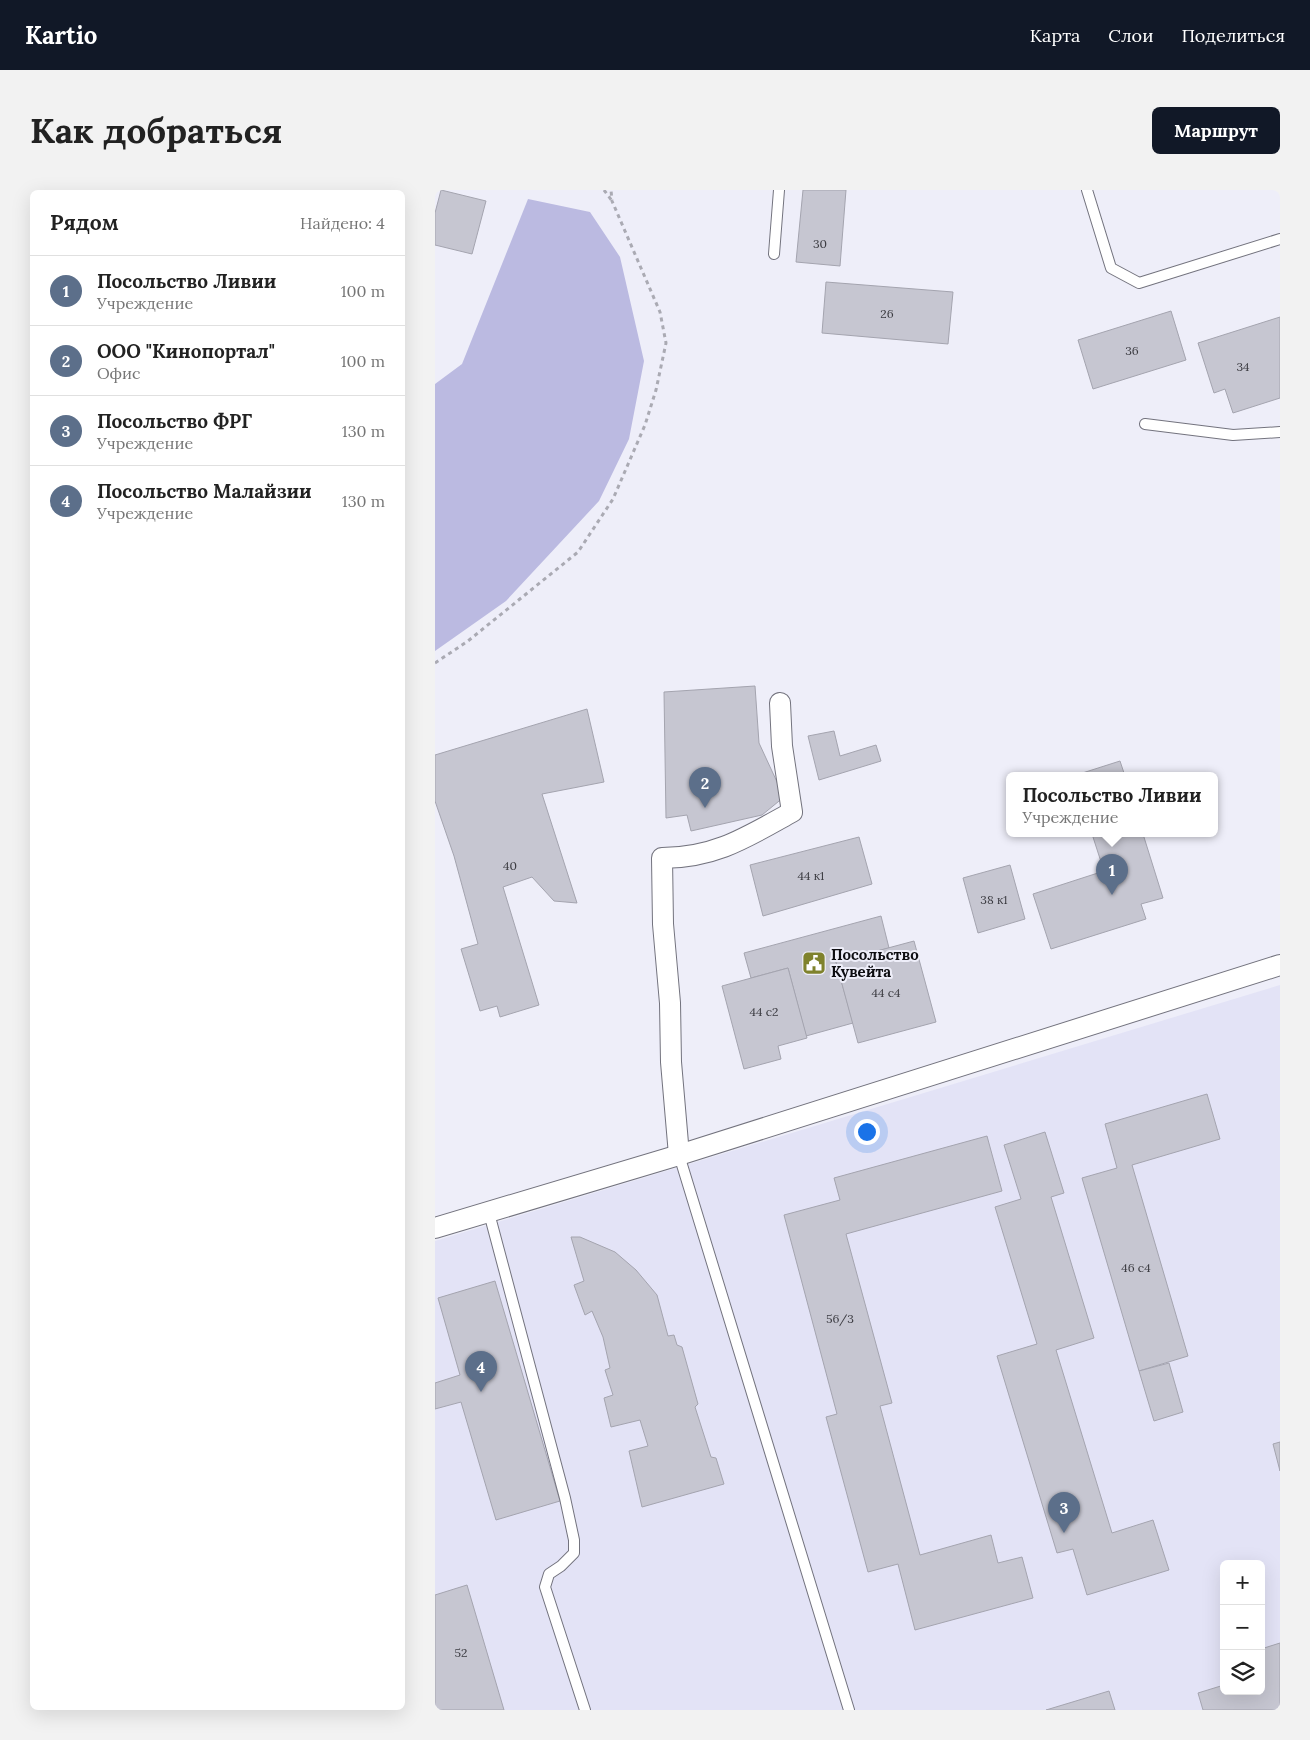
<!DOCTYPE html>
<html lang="ru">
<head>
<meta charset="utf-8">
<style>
  body { margin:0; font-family:Lora,serif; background:#f2f2f2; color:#222 }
  .controls { position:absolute; right:15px; bottom:15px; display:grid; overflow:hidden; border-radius:8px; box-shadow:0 5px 20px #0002 }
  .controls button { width:45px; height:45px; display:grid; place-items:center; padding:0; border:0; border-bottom:1px solid #e0e0e0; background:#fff; color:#222; font:25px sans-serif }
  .you { position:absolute; left:431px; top:941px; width:18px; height:18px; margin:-12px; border:4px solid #fff; border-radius:50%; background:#1a73e8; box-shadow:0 0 0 8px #1a73e833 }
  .badge { display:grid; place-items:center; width:32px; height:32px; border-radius:50%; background:#111827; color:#fff; font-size:16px; font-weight:700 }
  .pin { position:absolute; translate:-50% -41px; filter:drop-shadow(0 1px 2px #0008) }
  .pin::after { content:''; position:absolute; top:26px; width:18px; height:15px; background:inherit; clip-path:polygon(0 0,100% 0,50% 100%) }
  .popup { position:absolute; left:571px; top:582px; width:212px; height:65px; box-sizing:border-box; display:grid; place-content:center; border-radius:8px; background:#fff; filter:drop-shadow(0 1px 4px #0005); font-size:16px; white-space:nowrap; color:#767676 }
  .popup b { font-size:19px; color:#222 }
  .popup::after { content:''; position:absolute; left:50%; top:100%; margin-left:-10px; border:10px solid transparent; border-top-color:#fff }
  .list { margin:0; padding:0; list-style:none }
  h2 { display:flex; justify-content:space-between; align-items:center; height:65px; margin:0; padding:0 20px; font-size:21px }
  h2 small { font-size:16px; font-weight:400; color:#767676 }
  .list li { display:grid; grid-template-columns:32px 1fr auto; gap:15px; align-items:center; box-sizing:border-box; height:70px; padding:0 20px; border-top:1px solid #e0e0e0 }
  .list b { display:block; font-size:19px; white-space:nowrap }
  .list p { margin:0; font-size:16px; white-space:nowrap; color:#767676 }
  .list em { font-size:16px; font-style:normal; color:#767676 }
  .icon { flex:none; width:28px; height:28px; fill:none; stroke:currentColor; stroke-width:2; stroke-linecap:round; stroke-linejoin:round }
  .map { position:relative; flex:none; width:845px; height:1520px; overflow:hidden; border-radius:8px }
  header { display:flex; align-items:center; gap:30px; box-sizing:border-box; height:70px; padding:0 25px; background:#111827; color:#fff }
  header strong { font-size:24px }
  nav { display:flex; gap:28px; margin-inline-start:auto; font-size:18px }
  .intro { display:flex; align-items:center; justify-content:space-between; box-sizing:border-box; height:120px; padding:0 30px }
  h1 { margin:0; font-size:35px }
  .button { padding:12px 22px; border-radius:8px; background:#111827; color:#fff; font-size:18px; font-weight:700 }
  main { display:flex; gap:30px; padding:0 30px }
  aside { flex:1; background:#fff; border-radius:8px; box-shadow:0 5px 20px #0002 }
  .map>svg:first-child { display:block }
</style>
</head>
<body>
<header>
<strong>Kartio</strong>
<nav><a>Карта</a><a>Слои</a><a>Поделиться</a></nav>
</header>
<div class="intro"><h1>Как добраться</h1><a class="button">Маршрут</a></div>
<main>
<aside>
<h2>Рядом<small>Найдено: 4</small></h2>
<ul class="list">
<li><span class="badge" style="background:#5c6f8a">1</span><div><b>Посольство Ливии</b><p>Учреждение</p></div><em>100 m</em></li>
<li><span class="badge" style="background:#5c6f8a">2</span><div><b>ООО &quot;Кинопортал&quot;</b><p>Офис</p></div><em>100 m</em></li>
<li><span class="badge" style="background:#5c6f8a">3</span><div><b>Посольство ФРГ</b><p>Учреждение</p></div><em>130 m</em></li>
<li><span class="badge" style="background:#5c6f8a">4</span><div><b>Посольство Малайзии</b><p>Учреждение</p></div><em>130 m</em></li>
</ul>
</aside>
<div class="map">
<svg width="845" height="1520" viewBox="0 0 845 1520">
  <rect width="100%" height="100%" fill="#eeeef9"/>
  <path fill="#e3e3f6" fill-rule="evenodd" d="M 845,795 L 845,1520 L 0,1520 L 0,1051 ZM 789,1374 L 826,1374 L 826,1501 L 789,1501 Z"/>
  <polygon fill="#bbbae1" points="93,9 155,22 185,67 209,171 194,249 164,311 71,411 0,461 0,194 27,174"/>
  <g fill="#c6c6d1" stroke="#a4a4af">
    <polygon points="6,0 51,11 37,64 0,55 0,23"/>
    <polygon points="368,0 411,0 405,76 361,72"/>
    <polygon points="391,92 518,102 513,154 387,143"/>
    <polygon points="736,121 751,170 658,199 643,150"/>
    <polygon points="845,127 845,208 798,223 790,199 779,203 763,153"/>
    <polygon points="320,496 324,553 349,607 327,625 256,641 252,625 231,628 229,502"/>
    <polygon points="152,519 169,592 107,604 142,713 119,711 97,687 68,697 104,815 65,827 62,816 45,821 26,759 43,754 19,666 0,611 0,565"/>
    <polygon points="399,541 405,566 441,555 446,571 384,590 373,546"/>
    <polygon points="685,571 690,586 638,586"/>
    <polygon points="657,644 708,644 728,708 706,714 711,729 616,759 598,704 669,681"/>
    <polygon points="424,647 437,694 328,726 315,675"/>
    <polygon points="575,675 590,729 543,743 528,688"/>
    <polygon points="446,726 454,758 401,772 418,833 371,846 353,778 316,788 309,763"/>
    <polygon points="479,751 501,832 423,853 401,772"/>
    <polygon points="353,778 372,848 343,856 346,869 309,879 287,796"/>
    <polygon points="772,904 785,949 697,975 753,1166 704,1181 647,988 682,978 670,934"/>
    <polygon points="610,942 629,1003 616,1007 659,1148 621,1160 677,1343 718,1330 734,1380 652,1405 638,1359 622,1363 562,1166 602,1154 560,1017 586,1009 569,955"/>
    <polygon points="552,946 567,1001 411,1044 457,1213 445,1216 485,1365 556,1345 563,1373 587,1367 598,1408 480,1440 463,1374 433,1382 391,1227 402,1224 349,1025 405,1010 399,988"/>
    <polygon points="136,1047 145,1047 180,1062 201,1080 222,1105 233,1146 239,1145 242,1155 247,1157 263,1214 260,1217 276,1267 281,1268 289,1294 207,1317 194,1261 213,1256 205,1230 176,1237 169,1208 178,1205 170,1180 175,1178 168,1147 157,1121 150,1125 139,1095 149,1091"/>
    <polygon points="60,1091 125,1311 61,1330 26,1212 0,1219 0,1193 25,1185 3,1108"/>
    <polygon points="734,1173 748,1222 719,1231 704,1181"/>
    <polygon points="845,1252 845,1281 838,1254"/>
    <polygon points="32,1395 69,1520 0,1520 0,1405"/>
    <polygon points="845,1453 845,1520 768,1520 763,1503 789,1495 789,1501 826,1501 826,1459"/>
    <polygon points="674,1501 680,1520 611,1520"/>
  </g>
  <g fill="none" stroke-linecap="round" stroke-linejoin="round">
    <g stroke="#73737e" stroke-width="12">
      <g id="service">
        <polyline points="652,0 676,78 704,93 845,49"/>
        <polyline points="339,64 344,0"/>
        <polyline points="710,234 798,245 845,242"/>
        <polyline points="244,965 414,1520"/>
        <polyline points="54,1023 130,1308 139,1350 139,1363 126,1376 114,1384 110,1397 150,1520"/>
      </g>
    </g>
    <g stroke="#73737e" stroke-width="22">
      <g id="minor">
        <path d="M 244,965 L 236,872 L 235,813 L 228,734 L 227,668 C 280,668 312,647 357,622 L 347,556 L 345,513"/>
        <polyline points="0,1038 244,965 845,775"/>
      </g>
    </g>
    <g stroke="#aaaab3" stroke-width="3" stroke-dasharray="4 4" stroke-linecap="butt">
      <polyline points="169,0 177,11"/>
      <polyline points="0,473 33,451 143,362 178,309 210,235 221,200 231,153 225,122 177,11 176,0"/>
    </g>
    <use href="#service" stroke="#fff" stroke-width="10"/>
    <use href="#minor" stroke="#fff" stroke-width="20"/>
  </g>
  <defs>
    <g id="civic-square" transform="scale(1.25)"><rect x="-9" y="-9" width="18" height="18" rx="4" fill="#7f822c" stroke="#eeeef9"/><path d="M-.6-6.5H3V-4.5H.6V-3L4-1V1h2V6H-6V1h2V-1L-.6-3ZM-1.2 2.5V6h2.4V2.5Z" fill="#fff"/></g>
  </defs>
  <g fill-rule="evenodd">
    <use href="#civic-square" x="379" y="773"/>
  </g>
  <g text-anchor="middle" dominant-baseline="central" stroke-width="4" stroke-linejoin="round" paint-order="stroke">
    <g font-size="12" fill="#3b3b41">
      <text x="385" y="53">30</text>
      <text x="452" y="123">26</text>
      <text x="697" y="160">36</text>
      <text x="808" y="176">34</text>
      <text x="75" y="675">40</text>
      <text x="376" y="685">44 к1</text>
      <text x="559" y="709">38 к1</text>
      <text x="451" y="802">44 с4</text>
      <text x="329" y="821">44 с2</text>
      <text x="701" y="1077">46 с4</text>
      <text x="405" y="1128">56/3</text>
      <text x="26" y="1462">52</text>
    </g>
    <g font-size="15" font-weight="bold" fill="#0d0d11" stroke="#eeeef9" text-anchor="start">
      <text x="396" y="764">Посольство<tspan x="396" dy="17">Кувейта</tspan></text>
    </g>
  </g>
</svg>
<div class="controls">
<button>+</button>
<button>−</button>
<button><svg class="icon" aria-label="layers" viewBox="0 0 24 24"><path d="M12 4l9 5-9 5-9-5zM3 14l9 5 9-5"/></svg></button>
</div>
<div class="you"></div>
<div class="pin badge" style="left:677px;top:705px;background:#5c6f8a">1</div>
<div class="popup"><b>Посольство Ливии</b>Учреждение</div>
<div class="pin badge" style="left:270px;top:618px;background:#5c6f8a">2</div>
<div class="pin badge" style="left:629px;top:1343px;background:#5c6f8a">3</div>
<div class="pin badge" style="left:46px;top:1202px;background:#5c6f8a">4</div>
</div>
</main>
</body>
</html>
